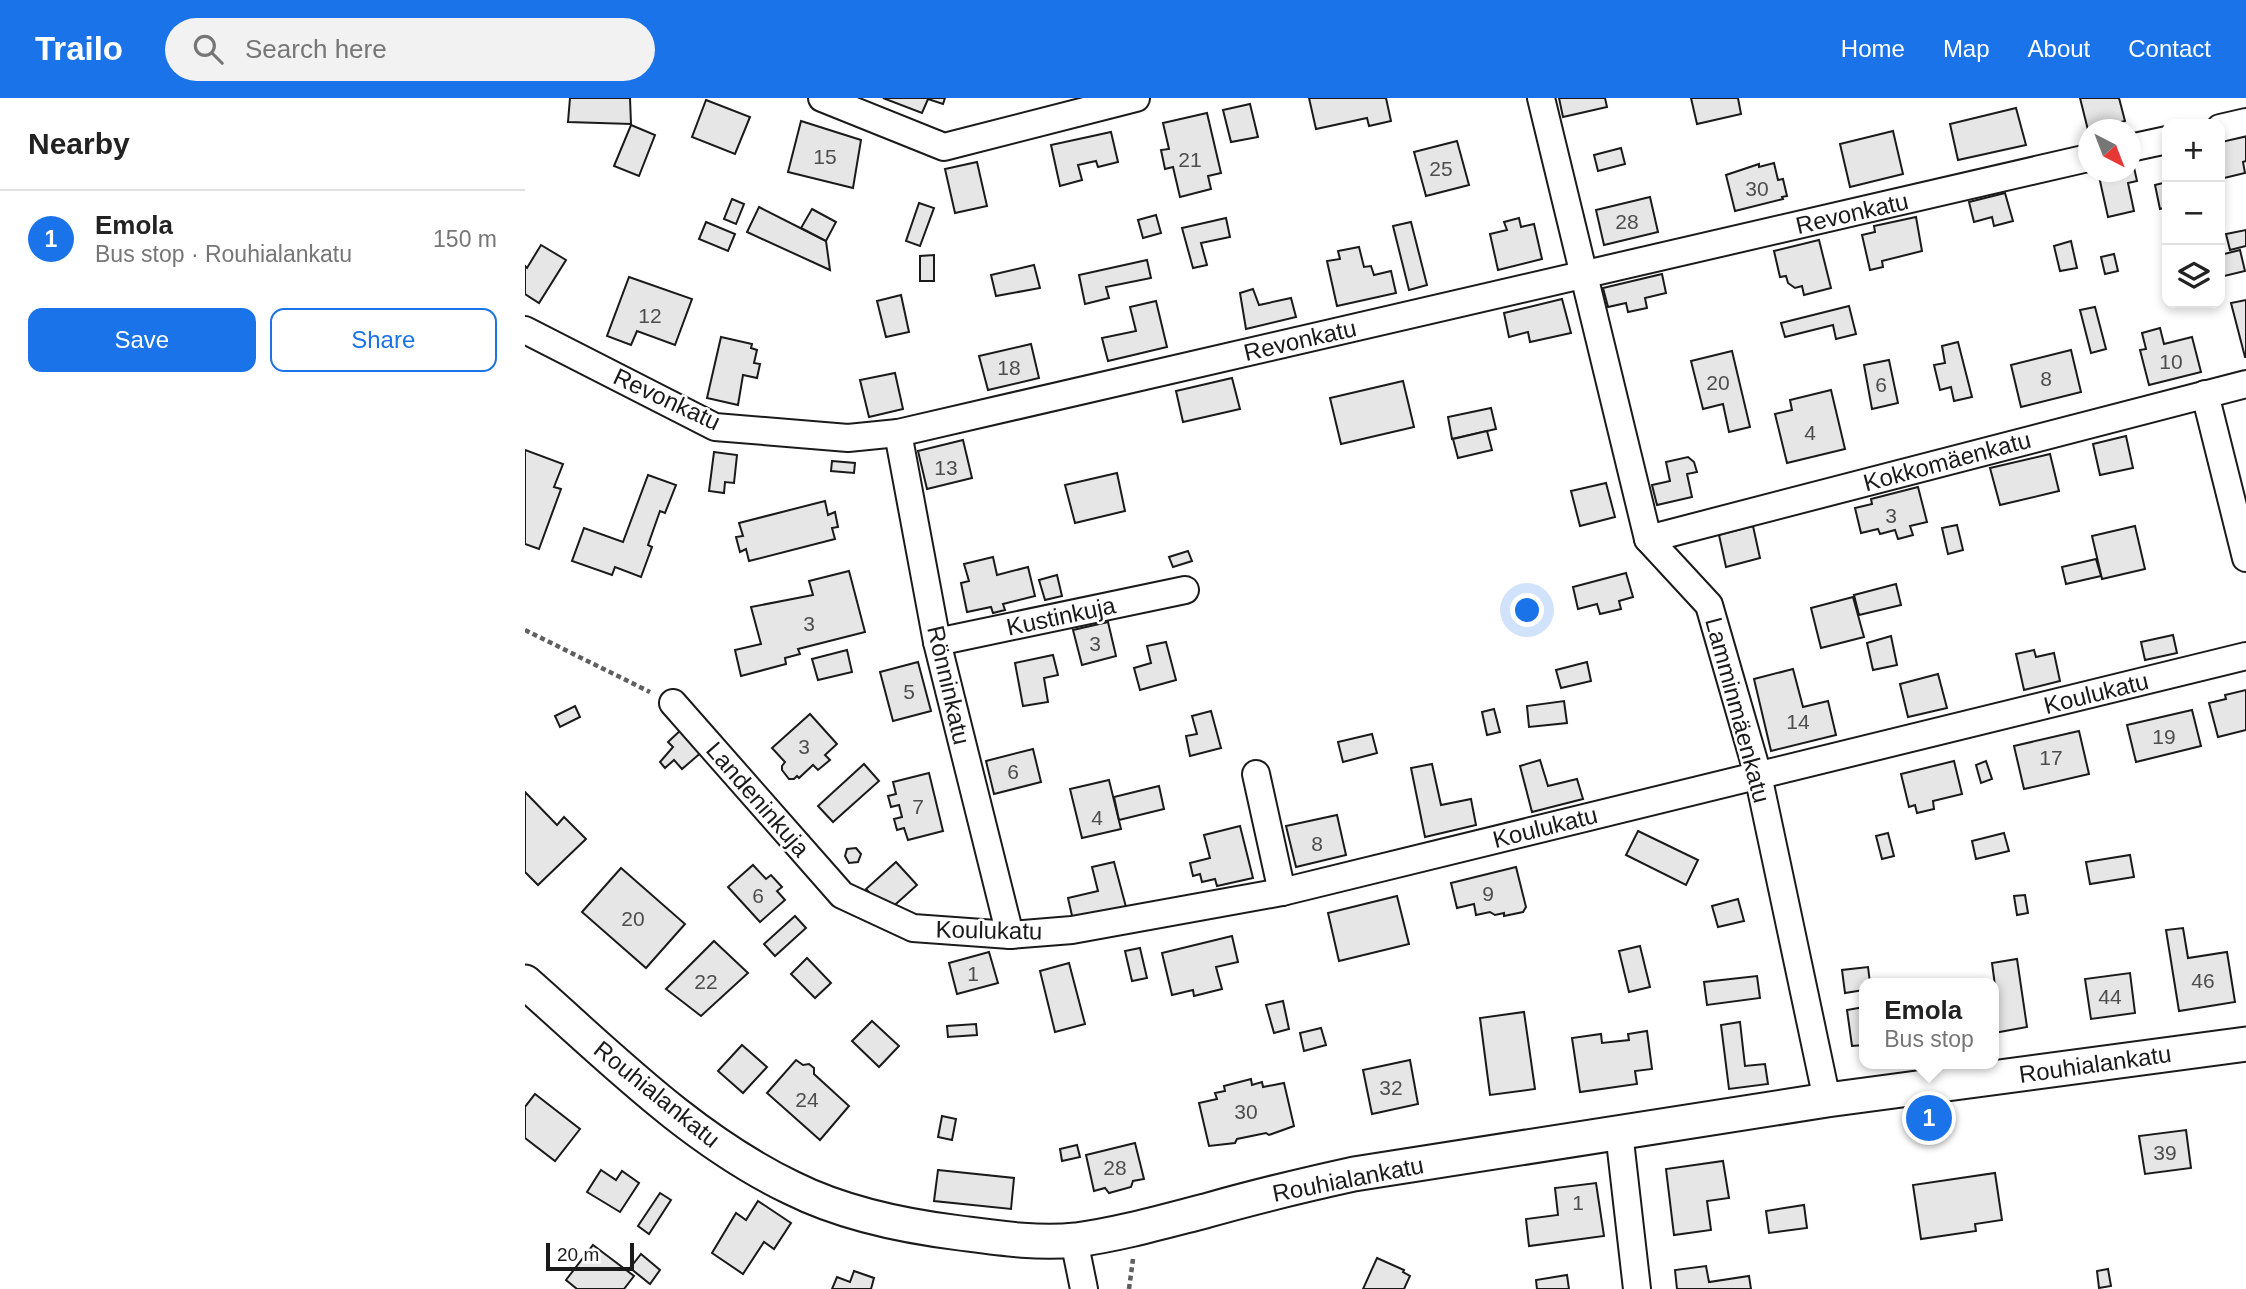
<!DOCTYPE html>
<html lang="en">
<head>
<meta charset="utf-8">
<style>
  body { margin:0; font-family:Helvetica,sans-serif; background:#f2f2f2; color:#222 }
  .controls { position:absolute; right:21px; top:21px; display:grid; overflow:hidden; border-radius:14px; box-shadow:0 4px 10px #0003 }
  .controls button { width:63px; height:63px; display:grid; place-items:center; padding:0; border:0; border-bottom:2px solid #e0e0e0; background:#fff; color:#222; font:35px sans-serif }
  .compass { position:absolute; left:1553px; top:21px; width:63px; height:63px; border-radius:50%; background:#fff; box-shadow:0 4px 10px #0003; rotate:138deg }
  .scale { position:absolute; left:21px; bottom:18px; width:88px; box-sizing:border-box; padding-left:7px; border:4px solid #1a1a1a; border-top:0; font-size:19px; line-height:24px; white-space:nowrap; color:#1a1a1a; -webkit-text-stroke:5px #fff; paint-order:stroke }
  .you { position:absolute; left:1003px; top:513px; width:24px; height:24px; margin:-18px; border:5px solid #fff; border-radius:50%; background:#1a73e8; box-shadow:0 0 0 10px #1a73e833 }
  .badge { display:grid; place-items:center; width:46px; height:46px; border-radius:50%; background:#1a73e8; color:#fff; font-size:23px; font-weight:700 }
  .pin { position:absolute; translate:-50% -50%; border:4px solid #fff; box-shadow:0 2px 7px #0006 }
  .popup { position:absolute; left:1334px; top:880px; width:140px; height:91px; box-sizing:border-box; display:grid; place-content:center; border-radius:14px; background:#fff; filter:drop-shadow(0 2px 5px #0005); font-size:23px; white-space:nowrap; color:#767676 }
  .popup b { font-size:26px; color:#222 }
  .popup::after { content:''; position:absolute; left:50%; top:100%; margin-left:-14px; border:14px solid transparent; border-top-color:#fff }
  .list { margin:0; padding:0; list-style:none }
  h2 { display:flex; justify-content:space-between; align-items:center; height:91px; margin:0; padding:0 28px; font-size:30px }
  h2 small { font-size:23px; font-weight:400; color:#767676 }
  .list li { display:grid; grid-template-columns:46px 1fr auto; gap:21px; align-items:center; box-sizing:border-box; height:98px; padding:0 28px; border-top:2px solid #e0e0e0 }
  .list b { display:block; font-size:26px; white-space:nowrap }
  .list p { margin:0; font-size:23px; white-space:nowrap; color:#767676 }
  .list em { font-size:23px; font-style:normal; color:#767676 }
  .actions { display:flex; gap:14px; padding:21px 28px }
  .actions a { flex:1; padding:16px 0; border:2px solid #1a73e8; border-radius:14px; text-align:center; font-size:24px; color:#1a73e8 }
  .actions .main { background:#1a73e8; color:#fff }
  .icon { flex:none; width:38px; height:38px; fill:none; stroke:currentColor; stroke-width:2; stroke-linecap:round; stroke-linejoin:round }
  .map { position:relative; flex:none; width:1721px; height:1191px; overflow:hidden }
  header { display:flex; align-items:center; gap:42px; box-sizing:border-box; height:98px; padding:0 35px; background:#1a73e8; color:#fff }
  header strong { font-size:33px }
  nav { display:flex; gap:38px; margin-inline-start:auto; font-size:24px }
  .search { width:490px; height:63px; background:#f2f2f2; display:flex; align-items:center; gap:18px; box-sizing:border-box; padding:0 24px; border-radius:38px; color:#767676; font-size:26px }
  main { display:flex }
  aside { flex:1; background:#fff }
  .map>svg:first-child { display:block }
</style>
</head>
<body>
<header>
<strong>Trailo</strong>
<div class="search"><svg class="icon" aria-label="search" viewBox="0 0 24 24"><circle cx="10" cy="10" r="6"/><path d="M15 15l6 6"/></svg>Search here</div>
<nav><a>Home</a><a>Map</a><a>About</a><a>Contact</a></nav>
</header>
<main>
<aside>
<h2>Nearby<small></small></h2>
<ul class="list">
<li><span class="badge">1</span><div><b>Emola</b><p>Bus stop · Rouhialankatu</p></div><em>150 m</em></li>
</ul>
<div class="actions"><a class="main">Save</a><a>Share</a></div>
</aside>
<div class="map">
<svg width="1721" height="1191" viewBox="0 0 1721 1191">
  <rect width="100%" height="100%" fill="#fff"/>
  <g fill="#e6e6e6" stroke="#1a1a1a" stroke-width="2">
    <polygon points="45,0 105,0 106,26 43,24"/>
    <polygon points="358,0 420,0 418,6 403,1 397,15"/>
    <polygon points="784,0 861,0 866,23 844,28 842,20 791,31"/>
    <polygon points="1034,0 1080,0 1082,9 1038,19"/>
    <polygon points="1166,0 1213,0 1216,16 1172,26"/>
    <polygon points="1555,0 1594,0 1600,23 1563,32"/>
    <polygon points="181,2 225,19 210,56 167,39"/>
    <polygon points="725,6 733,39 706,44 698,12"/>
    <polygon points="1491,10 1501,47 1433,62 1425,26"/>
    <polygon points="682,15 696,75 683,78 686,91 655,99 648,69 640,71 636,52 644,51 638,25"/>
    <polygon points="276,23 336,42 328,90 263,74"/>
    <polygon points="106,27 130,37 114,78 89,68"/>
    <polygon points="1368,33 1378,76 1325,89 1315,46"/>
    <polygon points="586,34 593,64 573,69 571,63 553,67 557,82 535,88 526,47"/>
    <polygon points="1721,37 1721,63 1718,64 1720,75 1695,81 1695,44"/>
    <polygon points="932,43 944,87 901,98 889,54"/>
    <polygon points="1096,50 1100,66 1073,73 1069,57"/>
    <polygon points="452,64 462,108 430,115 420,71"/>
    <polygon points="1249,65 1253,82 1258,81 1262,98 1257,99 1258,101 1210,113 1201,77 1234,66 1234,69"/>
    <polygon points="1605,65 1608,65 1612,83 1603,85 1609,113 1583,119 1573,74 1605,74"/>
    <polygon points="1642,84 1642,109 1635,111 1630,87"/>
    <polygon points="1480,95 1488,123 1469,128 1467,119 1449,124 1444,104"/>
    <polygon points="1125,99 1133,134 1079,147 1071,112"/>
    <polygon points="207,101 219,106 211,126 199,121"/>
    <polygon points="394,105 409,110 395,148 381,143"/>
    <polygon points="234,109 301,143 305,172 222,134"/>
    <polygon points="287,111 311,124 301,143 276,130"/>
    <polygon points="631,117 636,135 618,140 613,122"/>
    <polygon points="1391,119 1397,153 1357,163 1358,169 1345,172 1337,137 1350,134 1349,128"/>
    <polygon points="701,120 705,139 676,145 682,167 668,170 657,130"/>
    <polygon points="994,120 996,129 1009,126 1017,161 973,172 965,136 982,132 979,124"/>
    <polygon points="181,124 210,136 203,153 174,141"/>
    <polygon points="886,124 902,187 884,192 868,128"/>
    <polygon points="1721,132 1721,148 1705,152 1701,136"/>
    <polygon points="1294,142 1306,190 1279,197 1277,188 1270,190 1263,185 1261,178 1255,179 1249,153"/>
    <polygon points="1546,143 1552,170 1535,173 1529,148"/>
    <polygon points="16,147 41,162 14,205 0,196 0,168 2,170"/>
    <polygon points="834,149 839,169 846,168 849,177 866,173 871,195 812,208 802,163 815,161 813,153"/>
    <polygon points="1715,152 1720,173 1695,179 1695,157"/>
    <polygon points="1589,156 1593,173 1580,176 1576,159"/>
    <polygon points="409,157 409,183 395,183 395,158"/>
    <polygon points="622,162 626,180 581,189 584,200 560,206 554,177"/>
    <polygon points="509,167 515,190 471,198 466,177"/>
    <polygon points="1137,176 1141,195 1120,200 1122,210 1103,214 1101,205 1083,209 1078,190"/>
    <polygon points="104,179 167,201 150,247 112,233 106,247 82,238"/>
    <polygon points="728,191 734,207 766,200 771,219 721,231 715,195"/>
    <polygon points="376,197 384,234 361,239 352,203"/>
    <polygon points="1037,201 1046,235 1005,244 1003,234 984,239 979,215"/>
    <polygon points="1721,202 1721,259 1720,259 1706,205"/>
    <polygon points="631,203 642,249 583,263 577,240 611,233 605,209"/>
    <polygon points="1324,208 1331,236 1311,241 1308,227 1260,239 1256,225"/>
    <polygon points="1570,209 1581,251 1566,255 1555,212"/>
    <polygon points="1635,230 1639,246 1667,239 1676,274 1624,287 1615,252 1621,251 1617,235"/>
    <polygon points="196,239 227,246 226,250 232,252 229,265 235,266 232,280 218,277 213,307 182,300"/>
    <polygon points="1433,244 1447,299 1429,303 1426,289 1415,292 1409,267 1420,265 1417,248"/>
    <polygon points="506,246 514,280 463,292 454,258"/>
    <polygon points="1546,252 1556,294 1496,309 1486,267"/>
    <polygon points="1207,253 1225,329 1204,334 1198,306 1178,311 1166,263"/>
    <polygon points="1364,262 1373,305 1347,311 1339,267"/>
    <polygon points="370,275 378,311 344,319 335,282"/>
    <polygon points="707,280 715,311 658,324 651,293"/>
    <polygon points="878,283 889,329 816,346 805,300"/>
    <polygon points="1306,292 1320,351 1262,365 1250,316 1267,312 1265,302"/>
    <polygon points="966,310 971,331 927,341 923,319"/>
    <polygon points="962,333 967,352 933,360 928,341"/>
    <polygon points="1601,338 1608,370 1575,377 1568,346"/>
    <polygon points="438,342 447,380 402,391 393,353"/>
    <polygon points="0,352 38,366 29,389 36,391 14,451 0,446"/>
    <polygon points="189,354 212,357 209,385 200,384 199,395 184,393"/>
    <polygon points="1525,356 1534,393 1475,407 1465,370"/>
    <polygon points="1163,359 1169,364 1172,374 1162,376 1167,399 1132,407 1127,387 1145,383 1141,364"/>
    <polygon points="307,363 330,365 329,375 306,373"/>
    <polygon points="592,375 600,413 550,425 540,387"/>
    <polygon points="123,377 151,387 140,415 135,413 123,447 127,449 116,479 90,469 87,477 47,463 59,430 98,444"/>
    <polygon points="1081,385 1090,419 1055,428 1046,393"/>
    <polygon points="1393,389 1402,424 1385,428 1388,437 1373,441 1370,432 1355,436 1353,431 1336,435 1330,410 1347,406 1346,401"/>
    <polygon points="300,403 303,417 310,414 313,429 307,430 310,441 224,463 221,451 215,454 211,439 218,438 214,425"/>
    <polygon points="1432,427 1438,452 1423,456 1417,430"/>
    <polygon points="1228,428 1235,460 1201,469 1194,437"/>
    <polygon points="1610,428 1620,471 1577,481 1567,438"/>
    <polygon points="663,453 667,463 648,469 644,459"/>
    <polygon points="468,459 472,477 503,469 510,498 478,506 480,512 468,515 466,509 442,514 436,485 444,483 439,466"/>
    <polygon points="1571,461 1576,478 1541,486 1537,469"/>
    <polygon points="324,473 340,534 273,551 275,556 260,560 261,566 216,578 210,552 236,546 226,509 288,497 284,483"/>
    <polygon points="1101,475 1108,499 1094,503 1096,511 1075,516 1072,506 1053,511 1048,489"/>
    <polygon points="532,477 537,498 520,502 514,482"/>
    <polygon points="1371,486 1376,507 1334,517 1329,497"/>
    <polygon points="1328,499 1339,539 1296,550 1286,510"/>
    <polygon points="583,524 591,558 557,567 548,532"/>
    <polygon points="1648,537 1652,555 1620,562 1616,544"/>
    <polygon points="1366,538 1372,567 1348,572 1342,545"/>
    <polygon points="641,544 651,582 615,592 609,570 626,565 622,548"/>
    <polygon points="322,552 327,574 293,582 287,561"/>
    <polygon points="1509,552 1511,559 1529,555 1535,583 1499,592 1491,556"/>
    <polygon points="528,557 533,577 519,580 523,604 498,608 490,565"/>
    <polygon points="393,564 406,613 368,623 355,574"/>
    <polygon points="1062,564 1066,583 1036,590 1031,572"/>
    <polygon points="1268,571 1278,609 1303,603 1311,637 1246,653 1229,581"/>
    <polygon points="1413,576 1422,610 1383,619 1375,586"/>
    <polygon points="1721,592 1721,632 1693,639 1684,605 1701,601 1700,597"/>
    <polygon points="1039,603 1042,625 1004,629 1002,608"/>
    <polygon points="50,608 55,619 35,629 30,618"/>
    <polygon points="969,611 975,634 962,637 957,614"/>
    <polygon points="1667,612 1676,648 1611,664 1602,627"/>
    <polygon points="686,613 696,650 665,658 661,638 672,636 667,618"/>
    <polygon points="285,616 312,646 300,657 305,662 293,672 288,667 274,680 272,678 269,681 264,681 257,672 257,668 260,664 247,650"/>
    <polygon points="158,630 178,653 157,671 149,662 140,670 135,664 148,649 143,644"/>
    <polygon points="1554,633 1564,676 1499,691 1489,648"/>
    <polygon points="847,636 852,655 818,664 813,644"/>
    <polygon points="508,651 516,684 469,696 461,663"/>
    <polygon points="1015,662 1023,688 1052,681 1058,701 1007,714 995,668"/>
    <polygon points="1429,663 1437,696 1408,703 1409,711 1392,715 1390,707 1384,709 1376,676"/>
    <polygon points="1461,663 1467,681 1456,685 1451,667"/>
    <polygon points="339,666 354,683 308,724 293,708"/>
    <polygon points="907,666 916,707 946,701 951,727 900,739 886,670"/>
    <polygon points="404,675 418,733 383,742 379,730 372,732 369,721 377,719 374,707 366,709 363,698 371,696 368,684"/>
    <polygon points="584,682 596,731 557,740 545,691"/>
    <polygon points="634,688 639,711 594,722 589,699"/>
    <polygon points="0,694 32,727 39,719 61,741 13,787 0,774"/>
    <polygon points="812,717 821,757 771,769 761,728"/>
    <polygon points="715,728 728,780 692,788 690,781 677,784 675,776 668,778 665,765 685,760 679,737"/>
    <polygon points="1113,733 1173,762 1161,787 1101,757"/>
    <polygon points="1363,735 1369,758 1357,761 1351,738"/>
    <polygon points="1479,735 1484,753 1451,761 1447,743"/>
    <polygon points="331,750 336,756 333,764 324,765 320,758 322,751"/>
    <polygon points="1605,757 1609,779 1565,786 1561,764"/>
    <polygon points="371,764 392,787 362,814 341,791"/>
    <polygon points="589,764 601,809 548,822 543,800 573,793 567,769"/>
    <polygon points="228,767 241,781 246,777 257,789 252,793 260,802 235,824 203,789"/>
    <polygon points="991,769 1001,809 998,814 979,818 979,815 970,817 965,814 951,817 949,806 932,810 926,785"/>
    <polygon points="96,770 160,826 121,870 57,814"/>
    <polygon points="1500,797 1503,815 1492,817 1489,798"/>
    <polygon points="872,798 884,846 814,863 803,815"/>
    <polygon points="1213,801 1219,823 1193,829 1187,808"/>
    <polygon points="270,818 281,830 250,858 239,846"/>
    <polygon points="1658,830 1663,860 1702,854 1710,904 1654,913 1641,832"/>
    <polygon points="707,838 713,864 691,869 697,891 669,898 668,892 647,897 637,855"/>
    <polygon points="189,843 223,875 176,918 141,891"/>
    <polygon points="1115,848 1125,889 1104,894 1094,853"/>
    <polygon points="615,850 622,880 607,883 600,853"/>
    <polygon points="464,854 473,885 432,896 424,865"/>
    <polygon points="282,860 306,885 290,900 266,876"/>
    <polygon points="1492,861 1502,929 1469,935 1469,895 1471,895 1467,865"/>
    <polygon points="544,865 560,926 530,934 515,873"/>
    <polygon points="1343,869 1345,885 1339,885 1339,892 1320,895 1317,872"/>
    <polygon points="1605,875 1610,915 1566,921 1560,881"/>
    <polygon points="1232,878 1235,900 1182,907 1179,884"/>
    <polygon points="758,903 764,931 749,935 741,907"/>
    <polygon points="1339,909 1339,947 1327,948 1322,912"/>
    <polygon points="999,914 1010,991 965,997 955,920"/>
    <polygon points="347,923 374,948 354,969 327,943"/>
    <polygon points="1215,924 1220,968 1240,966 1243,986 1204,991 1196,927"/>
    <polygon points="451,926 452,937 423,939 422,928"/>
    <polygon points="796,930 801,947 779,953 775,935"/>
    <polygon points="1122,933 1127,971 1110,973 1112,986 1055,994 1047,940 1076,936 1077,945 1104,942 1103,936"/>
    <polygon points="217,947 242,969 218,995 193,973"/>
    <polygon points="271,962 278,967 284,966 289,970 289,976 324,1008 295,1042 242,995"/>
    <polygon points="885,962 893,1006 847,1016 838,972"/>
    <polygon points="726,981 727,987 737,984 738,989 759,985 769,1028 744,1037 741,1035 712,1041 710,1045 684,1048 674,1005 692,1001 690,995 700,993 699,988"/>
    <polygon points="10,996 55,1031 30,1063 0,1040 0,1009"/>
    <polygon points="417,1018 431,1021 427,1042 413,1039"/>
    <polygon points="1661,1032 1666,1070 1620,1076 1614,1038"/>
    <polygon points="610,1045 619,1081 608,1083 606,1089 584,1095 580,1090 569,1093 561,1057"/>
    <polygon points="552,1047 555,1059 537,1063 535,1051"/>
    <polygon points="1198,1063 1204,1100 1182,1103 1186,1132 1149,1137 1141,1071"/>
    <polygon points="76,1072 91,1082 97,1073 114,1085 95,1114 62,1094"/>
    <polygon points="413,1072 489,1080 486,1111 409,1103"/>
    <polygon points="1470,1075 1477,1122 1450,1126 1451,1133 1396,1141 1388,1087"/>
    <polygon points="1071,1085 1079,1138 1004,1148 1001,1121 1033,1117 1030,1090"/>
    <polygon points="135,1095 146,1102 124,1136 113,1128"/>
    <polygon points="233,1103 266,1125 249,1151 239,1144 218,1176 187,1155 211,1115 221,1122"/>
    <polygon points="1279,1107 1282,1130 1244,1135 1241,1113"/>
    <polygon points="68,1147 109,1178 99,1191 52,1191 41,1182"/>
    <polygon points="116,1156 135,1172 125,1186 105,1170"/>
    <polygon points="852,1160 879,1172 878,1174 885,1178 879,1191 838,1191"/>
    <polygon points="1181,1168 1184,1184 1224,1178 1226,1191 1152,1191 1150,1172"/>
    <polygon points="1583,1171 1586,1188 1574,1190 1572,1173"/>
    <polygon points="329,1173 349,1180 346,1191 307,1191 312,1179 325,1184"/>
    <polygon points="1042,1177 1044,1191 1012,1191 1011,1182"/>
  </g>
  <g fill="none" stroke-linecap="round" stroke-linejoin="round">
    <g stroke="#1a1a1a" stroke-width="30">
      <g id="minor">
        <polyline points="297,0 419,49 611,0"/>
        <polyline points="1016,0 1123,441 1184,507 1233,677 1302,1002"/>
        <polyline points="1695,30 1721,24"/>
        <polyline points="1605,50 1642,42"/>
        <polyline points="0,232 190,329 323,340 373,335 1563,60"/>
        <polyline points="1680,296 1721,460"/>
        <polyline points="373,335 412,544 485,837"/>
        <polyline points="1123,441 1721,286"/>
        <polyline points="412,544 660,492"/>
        <polyline points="148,605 317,797 388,830 485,837 547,832 757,794 1721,558"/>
        <polyline points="731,676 757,794"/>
        <polyline points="1094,1034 1112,1191"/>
        <polyline points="549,1142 559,1191"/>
      </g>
    </g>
    <g stroke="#1a1a1a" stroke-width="37">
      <path id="tertiary" d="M 0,884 C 84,958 165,1041 267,1090 C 319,1116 378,1128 435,1135 C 473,1140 512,1146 551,1142 C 595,1136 637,1124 680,1113 C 729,1099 779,1087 829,1076 L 1302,1002 L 1721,946"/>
    </g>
    <g stroke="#5f5f5f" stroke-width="4.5" stroke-dasharray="5 3.5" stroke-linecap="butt">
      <polyline points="0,532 125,594"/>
      <polyline points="604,1191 608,1161"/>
    </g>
    <use href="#minor" stroke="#fff" stroke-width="26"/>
    <use href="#tertiary" stroke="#fff" stroke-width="33"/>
  </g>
  <g text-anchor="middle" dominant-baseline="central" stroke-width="5" stroke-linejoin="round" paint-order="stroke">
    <g font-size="21" fill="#4d4d4d">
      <text x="300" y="58">15</text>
      <text x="665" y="61">21</text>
      <text x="916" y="70">25</text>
      <text x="1232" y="90">30</text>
      <text x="1102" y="123">28</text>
      <text x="125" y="217">12</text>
      <text x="1646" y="263">10</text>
      <text x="484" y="269">18</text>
      <text x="1521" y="280">8</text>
      <text x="1193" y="284">20</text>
      <text x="1356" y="286">6</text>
      <text x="1285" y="334">4</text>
      <text x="421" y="369">13</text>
      <text x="1366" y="417">3</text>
      <text x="284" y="525">3</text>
      <text x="570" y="545">3</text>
      <text x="384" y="593">5</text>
      <text x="1273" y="623">14</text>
      <text x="1639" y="638">19</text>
      <text x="279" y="648">3</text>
      <text x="1526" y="659">17</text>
      <text x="488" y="673">6</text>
      <text x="393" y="708">7</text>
      <text x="572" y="719">4</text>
      <text x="792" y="745">8</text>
      <text x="963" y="795">9</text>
      <text x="233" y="797">6</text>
      <text x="108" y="820">20</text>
      <text x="448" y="875">1</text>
      <text x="1678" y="882">46</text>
      <text x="181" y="883">22</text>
      <text x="1585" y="898">44</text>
      <text x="866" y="989">32</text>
      <text x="282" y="1001">24</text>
      <text x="721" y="1013">30</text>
      <text x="1640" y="1054">39</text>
      <text x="590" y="1069">28</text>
      <text x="1053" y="1104">1</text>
    </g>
    <g font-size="24" fill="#1a1a1a" stroke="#fff">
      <text transform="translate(1327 115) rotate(-13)">Revonkatu</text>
      <text transform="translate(775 242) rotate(-13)">Revonkatu</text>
      <text transform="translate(142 301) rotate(25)">Revonkatu</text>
      <text transform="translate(1422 363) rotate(-15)">Kokkomäenkatu</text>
      <text transform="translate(536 518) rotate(-12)">Kustinkuja</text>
      <text transform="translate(424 587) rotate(77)">Rönninkatu</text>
      <text transform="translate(1571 595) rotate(-14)">Koulukatu</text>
      <text transform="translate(1213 612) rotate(75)">Lamminmäenkatu</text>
      <text transform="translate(233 701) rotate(49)">Landeninkuja</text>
      <text transform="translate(1020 729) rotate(-14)">Koulukatu</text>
      <text transform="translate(464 832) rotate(1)">Koulukatu</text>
      <text transform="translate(1570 966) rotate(-8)">Rouhialankatu</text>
      <text transform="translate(132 996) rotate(39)">Rouhialankatu</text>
      <text transform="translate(823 1081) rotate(-11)">Rouhialankatu</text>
    </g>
  </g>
</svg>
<div class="controls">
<button>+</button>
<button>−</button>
<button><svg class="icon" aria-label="layers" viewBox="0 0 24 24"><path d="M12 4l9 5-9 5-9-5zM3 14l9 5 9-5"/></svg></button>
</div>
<svg class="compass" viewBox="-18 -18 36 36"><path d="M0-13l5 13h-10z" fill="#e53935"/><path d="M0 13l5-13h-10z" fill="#767676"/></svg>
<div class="scale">20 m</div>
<div class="you"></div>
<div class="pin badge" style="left:1404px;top:1020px">1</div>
<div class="popup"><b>Emola</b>Bus stop</div>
</div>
</main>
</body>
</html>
